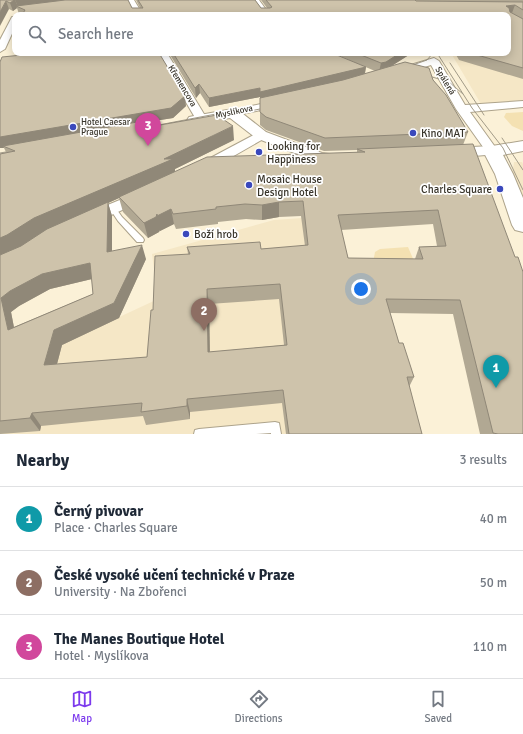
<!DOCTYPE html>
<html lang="en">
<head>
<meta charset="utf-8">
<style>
  body { margin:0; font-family:Signika,sans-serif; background:#f2f2f3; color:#1f2937 }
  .you { position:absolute; left:361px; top:289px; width:14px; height:14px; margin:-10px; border:3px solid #fff; border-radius:50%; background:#1a73e8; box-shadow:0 0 0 6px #1a73e833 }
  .badge { display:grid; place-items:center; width:26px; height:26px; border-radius:50%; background:#7c3aed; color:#fff; font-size:13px; font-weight:700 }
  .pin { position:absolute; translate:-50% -33px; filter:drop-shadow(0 1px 2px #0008) }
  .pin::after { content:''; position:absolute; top:21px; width:14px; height:12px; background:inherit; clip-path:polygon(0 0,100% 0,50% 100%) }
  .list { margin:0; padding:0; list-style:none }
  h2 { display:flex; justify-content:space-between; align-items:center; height:52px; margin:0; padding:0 16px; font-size:17px }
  h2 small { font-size:13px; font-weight:400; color:#747a83 }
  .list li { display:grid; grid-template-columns:26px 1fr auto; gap:12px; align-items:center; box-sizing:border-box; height:64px; padding:0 16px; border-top:1px solid #e0e1e3 }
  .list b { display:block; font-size:15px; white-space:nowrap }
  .list p { margin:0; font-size:13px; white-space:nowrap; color:#747a83 }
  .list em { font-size:13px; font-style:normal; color:#747a83 }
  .icon { flex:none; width:22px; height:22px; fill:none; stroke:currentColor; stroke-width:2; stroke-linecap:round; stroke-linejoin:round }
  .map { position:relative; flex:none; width:523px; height:434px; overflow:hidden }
  .search { position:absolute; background:#fff; box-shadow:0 2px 10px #0003; left:12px; right:12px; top:12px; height:44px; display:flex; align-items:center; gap:10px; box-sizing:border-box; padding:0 14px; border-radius:8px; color:#747a83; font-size:15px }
  .sheet { height:244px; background:#fff }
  nav { display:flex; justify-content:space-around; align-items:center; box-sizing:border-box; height:56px; border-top:1px solid #e0e1e3; background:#fff; font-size:11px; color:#747a83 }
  nav a { display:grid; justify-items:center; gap:2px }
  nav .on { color:#7c3aed }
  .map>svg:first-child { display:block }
</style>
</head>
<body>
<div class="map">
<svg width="523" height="434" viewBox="0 0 523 434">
  <rect width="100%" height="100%" fill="#fbf1d7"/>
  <g fill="#f5e7c6">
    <polygon points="506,11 523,21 523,100 481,104 451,53 508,53 508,15 429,15"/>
    <polygon points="514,162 522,162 523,164 523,199 512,175"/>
    <polygon points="302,218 307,260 339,434 0,434 27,360 158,299 152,254 274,220"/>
  </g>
  <g fill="#f4e1b2">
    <polygon points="523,112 523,131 512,126 504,117 506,113"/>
    <polygon points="408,247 414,261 371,273 375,252 380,249"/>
  </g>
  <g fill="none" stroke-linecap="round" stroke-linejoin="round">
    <g stroke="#ada38b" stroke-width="2">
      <g id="service">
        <polygon points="111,207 115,207 122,217 143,238 144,240 143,242 137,242 118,221 110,209"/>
        <polygon points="275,422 279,423 281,434 271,434 271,433 256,434 194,434 195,430 199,429"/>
      </g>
    </g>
    <g stroke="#ada38b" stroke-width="2">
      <g id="minor">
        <polygon points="126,0 134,0 143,15 135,15"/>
        <polygon points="251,0 259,0 270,15 262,15"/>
        <polygon points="12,17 15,17 15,27 5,49 0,52 0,40"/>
        <polygon points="157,53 167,53 207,119 205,121 197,121"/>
        <polygon points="434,58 439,61 465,105 523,101 523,107 470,112 498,151 496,154 488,154 456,109 431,65 401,74 396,71 397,69"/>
        <polygon points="279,100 285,103 283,105 233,116 229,115 227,113 229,111"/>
        <polygon points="261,131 265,132 267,135 265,138 211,169 201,169 199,166 201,163"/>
        <polygon points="139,192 144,194 146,197 144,200 96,222 91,223 86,222 83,218 86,214"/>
      </g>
    </g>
    <g stroke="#ada38b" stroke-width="2">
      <g id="tertiary">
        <polygon points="233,109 238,110 266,132 322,153 336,155 339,158 336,161 331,163 315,161 256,138 230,118 194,124 189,123 187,120 189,117 194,116"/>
        <polygon points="492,146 497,148 500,151 497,154 451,158 446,156 443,153 446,150 451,148"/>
      </g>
    </g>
    <g stroke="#ada38b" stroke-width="2">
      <polygon id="secondary" points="523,141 523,151 503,155 513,174 523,198 523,232 515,230 512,225 495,174 483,151 486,147"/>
    </g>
    <use href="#service" fill="#fff" fill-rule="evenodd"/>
    <use href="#minor" fill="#fff" fill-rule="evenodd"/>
    <use href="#tertiary" fill="#fff" fill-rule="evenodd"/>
    <use href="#secondary" fill="#fff" fill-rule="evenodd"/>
    <g stroke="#a29b88" stroke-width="1">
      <polyline points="437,53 472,108 503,148 523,190"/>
      <polyline points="450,63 484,115"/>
      <polyline points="404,68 427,60 433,53"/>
      <polyline points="422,74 449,82 463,94"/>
      <polyline points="210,119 270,107"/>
      <polyline points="143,128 216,114"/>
      <polyline points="502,138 523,170"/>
      <polyline points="0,153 17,150"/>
    </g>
  </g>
  <g fill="#b1a893" fill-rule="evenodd">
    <polygon points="0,0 128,0 132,8 140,8 136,0 255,0 261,8 267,8 261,0 523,0 523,79 459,60 455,53 508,53 508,15 21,15 19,14 17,8 13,11 9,9"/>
    <path d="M 169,53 L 332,53 L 366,67 L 365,74 L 375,71 L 333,53 L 412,53 L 391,66 L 433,80 L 468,132 L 463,145 L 523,434 L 480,434 L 453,314 L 390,313 L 399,343 L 414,377 L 409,387 L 422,434 L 286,434 L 282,403 L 190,412 L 190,419 L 146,425 L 143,416 L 41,426 L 40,431 L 0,434 L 0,154 L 6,152 L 4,148 L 0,148 L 0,62 L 186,106 L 173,118 L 154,121 L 155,126 L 234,140 L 175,169 L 175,172 L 357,152 L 357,150 L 324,151 L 266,130 L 260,125 L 260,97 L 209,107 L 200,93 L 196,98 ZM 119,198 L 123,212 L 148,238 L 159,232 L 160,230 L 160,231 L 174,224 L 176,229 L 218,224 L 218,222 L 246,219 L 262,220 L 279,217 L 301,216 L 305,246 L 261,249 L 187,247 L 188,254 L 153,310 L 147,357 L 57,364 L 62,345 L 119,318 L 146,259 L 112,251 L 112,216 L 108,203 ZM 433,224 L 437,246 L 419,247 L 415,259 L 348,258 L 341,230 ZM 92,279 L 93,294 L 14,327 L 11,312 L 19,306 L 50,289 ZM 279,299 L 284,345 L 210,352 L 209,304 Z"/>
  </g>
  <g fill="#908878">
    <polygon points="14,0 15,0 18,7 16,6 17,8 13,11 10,3"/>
    <polygon points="15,0 72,0 18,7"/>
    <polygon points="6,1 9,9 0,26 0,12"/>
    <polygon points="515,5 512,13 504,14 506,6"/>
    <polygon points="400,53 412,53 384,71 379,72 381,63"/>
    <polygon points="366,67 364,77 260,102 260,97 209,107 209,98"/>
    <polygon points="199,84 200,93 196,98 195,88"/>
    <polygon points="185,96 186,106 173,118 154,121 156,133 3,146 4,148 0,148 0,137"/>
    <polygon points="233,126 234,140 175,169 175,173 108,203 112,216 112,267 15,250 0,257 0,238 34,218 164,159"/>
    <polygon points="279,202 279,217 262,220 262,205"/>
    <polygon points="171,209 174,224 160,231 160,230 159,232 148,238 144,223 157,214"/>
    <polygon points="142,245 146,259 119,318 62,345 53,379 44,365 54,330 114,303"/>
    <polygon points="90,263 96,278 50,289 19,306 11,312 17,344 8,330 1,298 10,291 42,274"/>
    <polygon points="207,289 209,304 210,366 208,352"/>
    <polygon points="187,399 190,412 190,419 187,406"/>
    <polygon points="32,413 41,426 40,431 30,418"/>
  </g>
  <g fill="#cec3ab" stroke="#908878" fill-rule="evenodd">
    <polygon points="0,0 14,0 10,3 6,1 0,12"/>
    <polygon points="65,0 128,0 132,8 143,8 138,0 255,0 261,8 270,8 272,7 266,0 415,0 416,1 523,2 523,10 515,5 506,6 509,8 510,12 523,19 523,68 470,53 508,53 508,15 22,15 25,10 16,6"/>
    <polygon points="42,53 159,53 185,96 171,108 0,137 0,62 2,57"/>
    <polygon points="173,53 332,53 366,67 260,92 260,88 209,98 199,84 195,88"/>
    <polygon points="356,53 400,53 386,62 381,63"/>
    <polygon points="405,62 429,68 433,80 446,95 468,132 325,138 266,117 260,112 260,98 343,80"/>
    <polygon points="217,115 233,126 164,159 173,159 34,218 7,235 0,238 0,154 15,151 3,146 154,119 143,128"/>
    <path d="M 473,144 L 515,257 L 518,257 L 523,272 L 523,434 L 498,434 L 493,433 L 460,300 L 386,299 L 399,343 L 403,343 L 414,377 L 407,377 L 422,434 L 289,434 L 283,390 L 187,399 L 187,406 L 141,412 L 142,403 L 32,413 L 30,418 L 0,421 L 0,255 L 21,246 L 47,229 L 108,202 L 107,252 L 142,245 L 114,303 L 54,330 L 44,365 L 147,357 L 151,310 L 153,310 L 155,256 L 190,254 L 187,247 L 260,242 L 261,249 L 308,245 L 303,201 L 279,202 L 262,205 L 245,204 L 216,207 L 216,209 L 173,214 L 171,209 L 157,216 L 157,214 L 156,217 L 144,223 L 119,197 L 207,157 L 365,152 L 357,149 ZM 438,210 L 446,246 L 419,247 L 423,259 L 348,258 L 338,215 ZM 90,263 L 93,294 L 8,330 L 1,298 L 10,291 L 42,274 ZM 280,284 L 287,345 L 208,352 L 207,289 Z"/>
  </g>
  <g fill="#3a48bc" stroke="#fff" stroke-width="1.5">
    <circle cx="73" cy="127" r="4"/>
    <circle cx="413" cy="133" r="4"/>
    <circle cx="259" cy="152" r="4"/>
    <circle cx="249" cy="185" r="4"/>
    <circle cx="500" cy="189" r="4"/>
    <circle cx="186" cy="234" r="4"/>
  </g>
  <g text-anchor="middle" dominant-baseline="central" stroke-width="3.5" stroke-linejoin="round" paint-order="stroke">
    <g font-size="9" fill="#38342a" stroke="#fff">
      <text transform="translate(445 81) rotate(59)">Spálená</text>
      <text transform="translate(182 86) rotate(59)">Křemencova</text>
      <text transform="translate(234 112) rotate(-12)">Myslíkova</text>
    </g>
    <g font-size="9" fill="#38342a" stroke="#fff" text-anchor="start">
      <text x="81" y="122">Hotel Caesar<tspan x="81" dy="10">Prague</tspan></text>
    </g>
    <g font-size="11" fill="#38342a" stroke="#fff" text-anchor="start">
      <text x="421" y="133">Kino MAT</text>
      <text x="267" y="146">Looking for<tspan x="267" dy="13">Happiness</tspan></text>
      <text x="257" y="179">Mosaic House<tspan x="257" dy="13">Design Hotel</tspan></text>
      <text x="492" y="189" text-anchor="end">Charles Square</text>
      <text x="194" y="234">Boží hrob</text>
    </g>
  </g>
</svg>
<div class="you"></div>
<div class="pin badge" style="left:496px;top:388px;background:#0f9aa8">1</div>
<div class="pin badge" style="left:204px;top:331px;background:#8d6e63">2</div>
<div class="pin badge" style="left:148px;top:146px;background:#d1479c">3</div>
<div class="search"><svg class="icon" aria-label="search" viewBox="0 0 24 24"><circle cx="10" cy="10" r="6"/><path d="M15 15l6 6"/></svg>Search here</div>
</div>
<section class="sheet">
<h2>Nearby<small>3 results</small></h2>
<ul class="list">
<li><span class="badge" style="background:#0f9aa8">1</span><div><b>Černý pivovar</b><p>Place · Charles Square</p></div><em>40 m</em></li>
<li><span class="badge" style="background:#8d6e63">2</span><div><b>České vysoké učení technické v Praze</b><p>University · Na Zbořenci</p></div><em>50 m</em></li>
<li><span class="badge" style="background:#d1479c">3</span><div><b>The Manes Boutique Hotel</b><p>Hotel · Myslíkova</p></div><em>110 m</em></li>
</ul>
</section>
<nav>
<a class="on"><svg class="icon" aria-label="map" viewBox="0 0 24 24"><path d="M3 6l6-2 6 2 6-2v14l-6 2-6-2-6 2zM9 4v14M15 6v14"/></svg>Map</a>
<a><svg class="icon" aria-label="directions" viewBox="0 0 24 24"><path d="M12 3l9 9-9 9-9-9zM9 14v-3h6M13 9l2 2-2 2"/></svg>Directions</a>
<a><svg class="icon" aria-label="saved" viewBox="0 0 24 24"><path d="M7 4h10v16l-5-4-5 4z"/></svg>Saved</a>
</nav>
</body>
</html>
